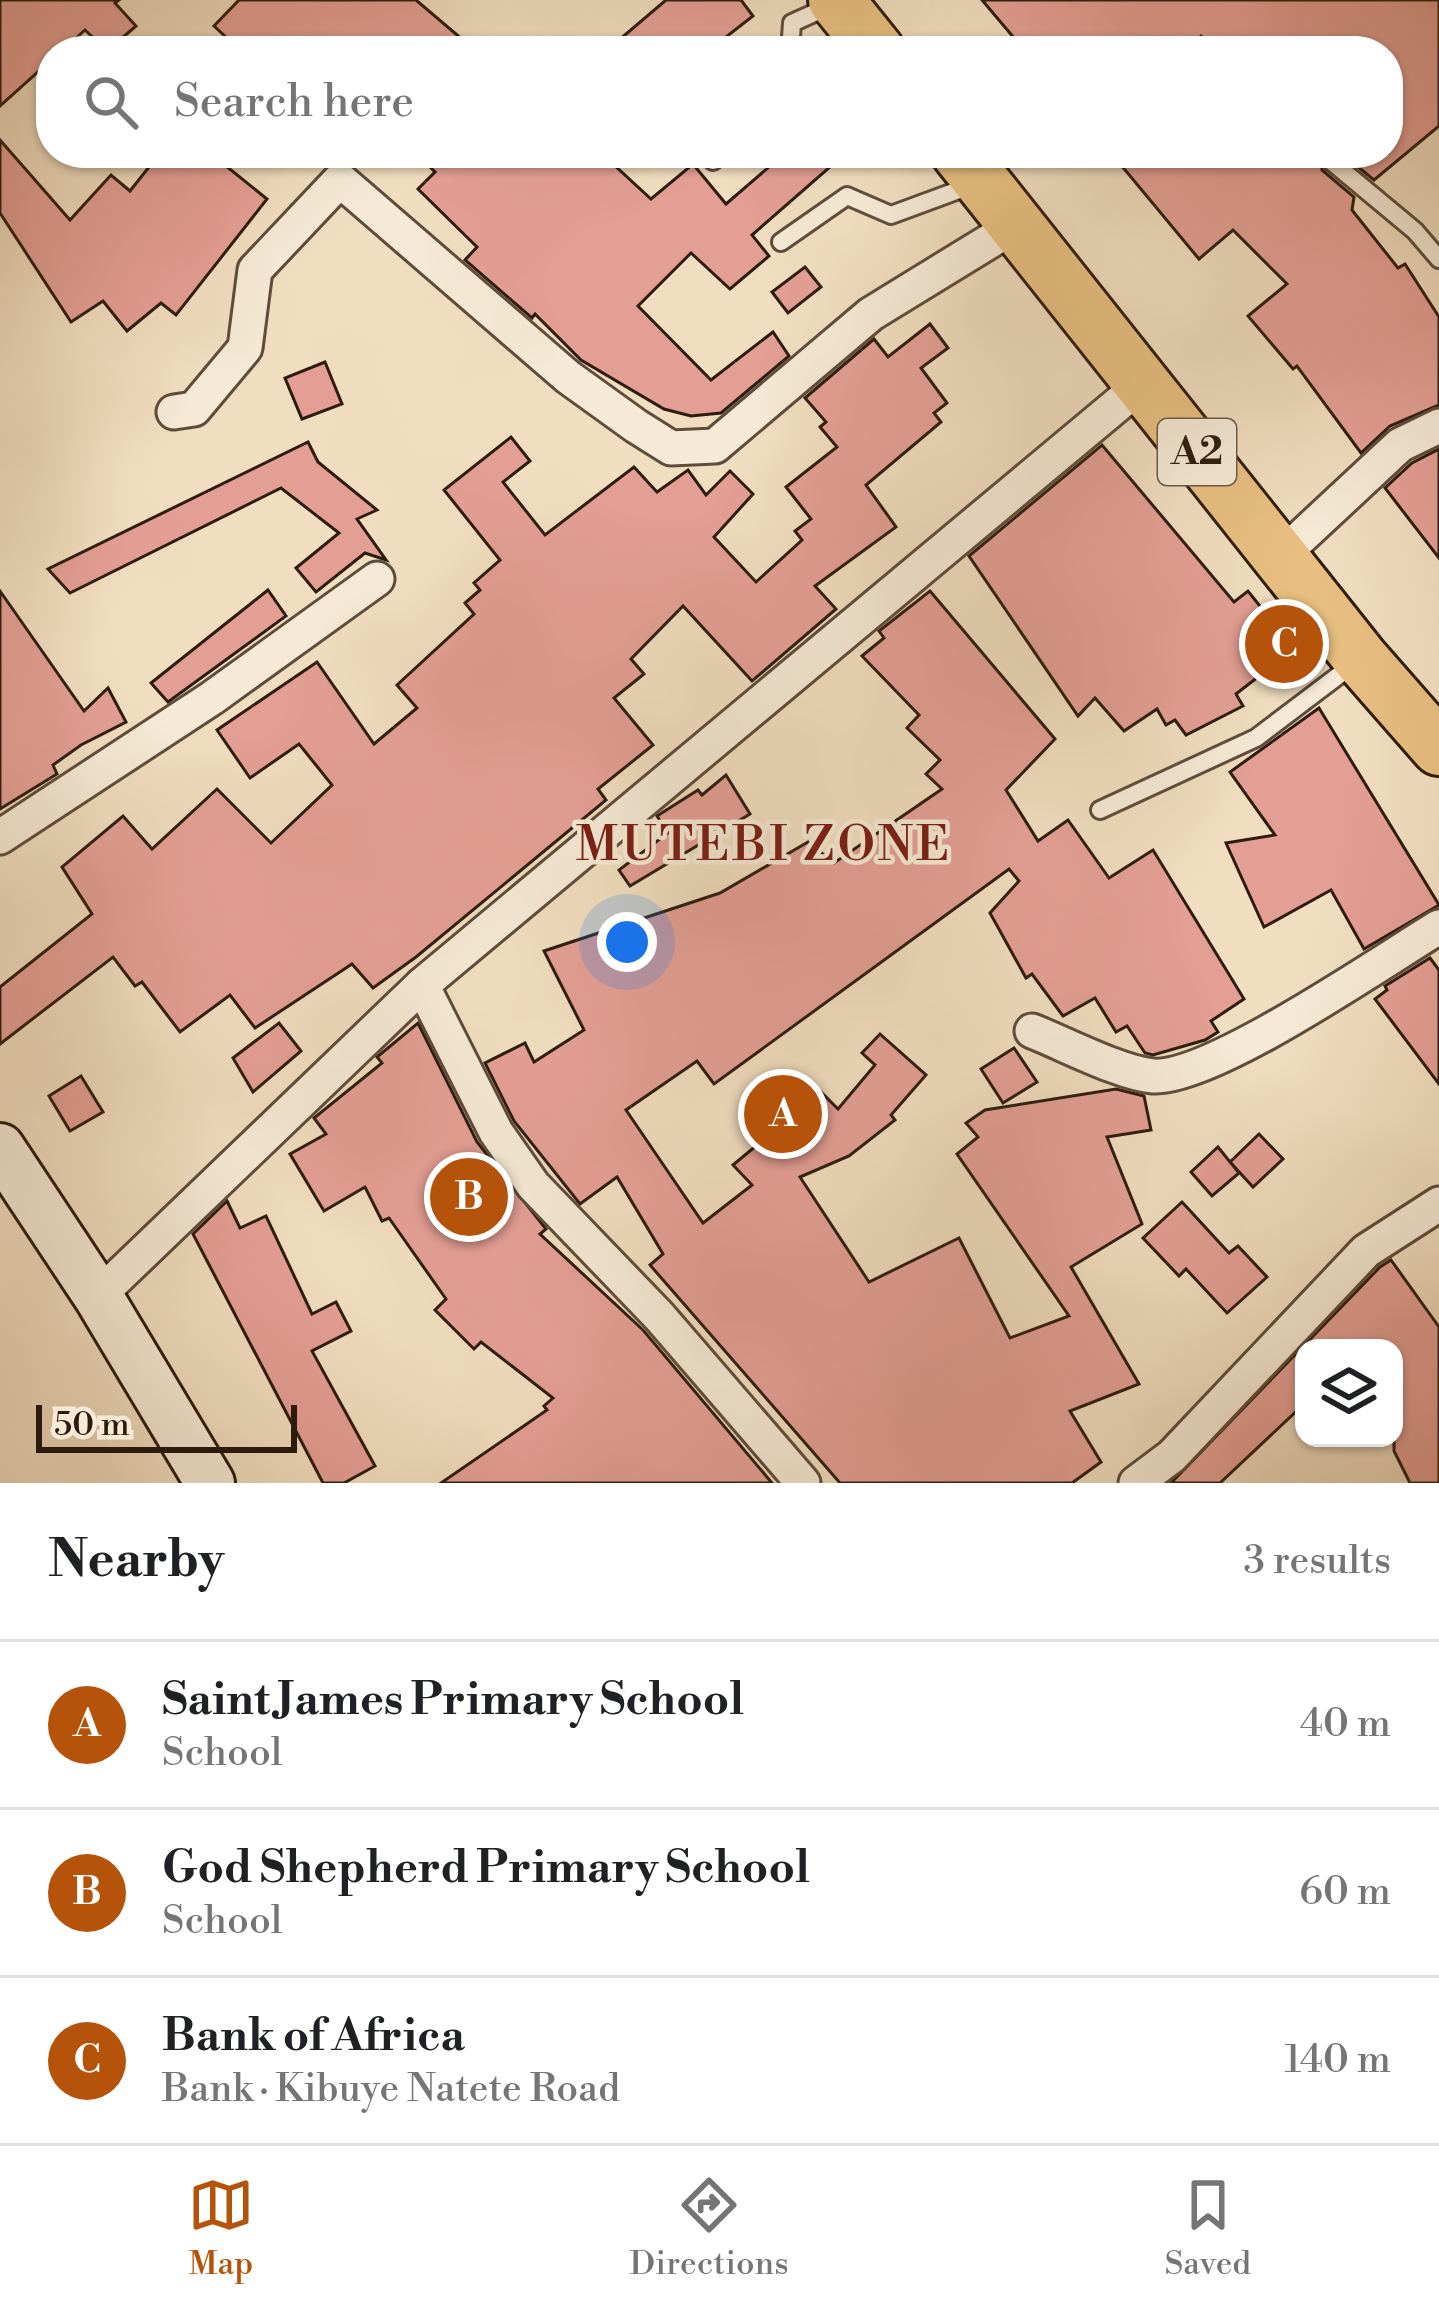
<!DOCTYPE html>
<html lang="en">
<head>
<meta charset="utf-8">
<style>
  body { margin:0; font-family:"Libre Bodoni",serif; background:#f6f6f6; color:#202124 }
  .controls { position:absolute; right:36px; bottom:36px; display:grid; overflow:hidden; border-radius:24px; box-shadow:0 3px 9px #0004 }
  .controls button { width:108px; height:108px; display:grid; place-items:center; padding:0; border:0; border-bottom:3px solid #e0e0e0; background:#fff; color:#202124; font:60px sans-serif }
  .scale { position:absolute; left:36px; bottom:30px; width:261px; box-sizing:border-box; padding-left:12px; border:6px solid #2d1c0e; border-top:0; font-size:33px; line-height:42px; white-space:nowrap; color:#2d1c0e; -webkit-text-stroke:9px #f6ead6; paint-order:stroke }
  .you { position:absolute; left:627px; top:942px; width:42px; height:42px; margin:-30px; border:9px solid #fff; border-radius:50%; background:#1a73e8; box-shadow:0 0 0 18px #1a73e833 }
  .badge { display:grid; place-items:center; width:78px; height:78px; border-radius:50%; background:#b45309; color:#fff; font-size:39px; font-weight:700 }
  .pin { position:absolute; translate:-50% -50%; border:6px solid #fff; box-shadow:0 3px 12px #0006 }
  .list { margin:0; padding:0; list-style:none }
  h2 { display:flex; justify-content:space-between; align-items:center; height:156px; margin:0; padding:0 48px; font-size:51px }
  h2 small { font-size:39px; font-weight:400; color:#757577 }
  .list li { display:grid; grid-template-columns:78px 1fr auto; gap:36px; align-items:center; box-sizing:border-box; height:168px; padding:0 48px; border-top:3px solid #e0e0e0 }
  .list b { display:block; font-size:45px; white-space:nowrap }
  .list p { margin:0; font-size:39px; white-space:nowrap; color:#757577 }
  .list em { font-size:39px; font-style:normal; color:#757577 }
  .icon { flex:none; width:66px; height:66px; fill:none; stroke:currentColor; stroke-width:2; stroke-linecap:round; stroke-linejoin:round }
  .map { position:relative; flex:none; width:1439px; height:1483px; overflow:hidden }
  .search { position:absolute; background:#fff; box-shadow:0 3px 9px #0004; left:36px; right:36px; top:36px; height:132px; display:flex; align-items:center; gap:30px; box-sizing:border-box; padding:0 42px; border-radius:48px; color:#757577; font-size:45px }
  .sheet { height:660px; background:#fff }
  nav { display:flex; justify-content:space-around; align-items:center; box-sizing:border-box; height:168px; border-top:3px solid #e0e0e0; background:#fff; font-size:33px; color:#757577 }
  nav a { display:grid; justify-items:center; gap:6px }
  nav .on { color:#b45309 }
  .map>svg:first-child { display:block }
</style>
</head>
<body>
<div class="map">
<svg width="1439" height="1483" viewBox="0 0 1439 1483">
  <rect width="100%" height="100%" fill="#f1dec0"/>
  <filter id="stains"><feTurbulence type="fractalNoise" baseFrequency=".00167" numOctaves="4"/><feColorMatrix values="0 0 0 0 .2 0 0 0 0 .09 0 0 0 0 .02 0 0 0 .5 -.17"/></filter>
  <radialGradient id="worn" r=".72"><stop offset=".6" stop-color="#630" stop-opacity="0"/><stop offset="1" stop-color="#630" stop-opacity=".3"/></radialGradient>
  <g fill="#e49f95" stroke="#2d1c0e" stroke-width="3">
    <polygon points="0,0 119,0 115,3 136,26 107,51 85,30 62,51 51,51 51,60 0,106"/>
    <polygon points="239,0 416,0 476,51 241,51 214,26"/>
    <polygon points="666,0 741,0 753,16 708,51 606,51"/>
    <polygon points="982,0 1439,0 1439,126 1374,180 1341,153 1388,153 1388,51 1216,51 1201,36 1185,51 1025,51"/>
    <polygon points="0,140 70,220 111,175 130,191 160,153 210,153 267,199 176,315 161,303 127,331 103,301 71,322 0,213"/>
    <polygon points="416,153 601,153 651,199 693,164 726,204 785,153 846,153 752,235 769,256 730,289 691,253 638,306 711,380 773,332 789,356 721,413 691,416 664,409 581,360 535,314 532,318 465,260 477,247 418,189 435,172"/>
    <polygon points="1111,153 1321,153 1322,170 1354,197 1352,210 1398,268 1405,264 1439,317 1439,405 1390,426 1361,453 1297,366 1293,369 1248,316 1287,284 1233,230 1199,259"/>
    <polygon points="805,267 821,287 788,313 772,292"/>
    <polygon points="930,324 948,348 921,368 947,403 934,413 941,422 866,485 896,527 815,586 836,609 752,681 683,606 631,659 644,674 614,698 653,745 598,789 606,800 416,957 373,988 352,964 255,1028 230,995 180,1032 142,982 135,986 113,957 0,1044 0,987 92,914 62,867 123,816 152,849 217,789 271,843 332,785 299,744 250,778 217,730 317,662 374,744 417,708 397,685 474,614 465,603 480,590 474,583 500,560 444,490 511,437 530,461 503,482 545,535 634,467 657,492 688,470 706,495 730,471 753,494 714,537 756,582 802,540 795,531 811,519 786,487 837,447 820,427 826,422 805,398 874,339 888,357"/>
    <polygon points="325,362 342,404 302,419 285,378"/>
    <polygon points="308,442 318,462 377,510 357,519 386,560 365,553 316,592 296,568 339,533 281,488 70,593 48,569"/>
    <polygon points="1102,445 1234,602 1248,591 1294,649 1236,694 1243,706 1186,735 1175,720 1166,725 1157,709 1124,731 1095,698 1078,716 969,556"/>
    <polygon points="1439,449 1439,558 1385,488 1412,463"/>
    <polygon points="268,590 286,616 168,702 151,683"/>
    <polygon points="0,591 84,711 108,688 126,722 81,745 53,765 57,774 0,809"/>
    <polygon points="930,591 1055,739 1006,790 1038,841 1068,820 1109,878 1153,850 1244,999 1211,1021 1218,1032 1205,1040 1153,1055 1145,1053 1127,1026 1116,1032 1095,998 1063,1016 1032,974 1026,978 990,913 1019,881 1009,869 714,1084 697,1061 626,1110 703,1223 752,1185 733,1165 821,1092 838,1109 875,1065 862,1053 880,1034 926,1075 891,1115 895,1120 849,1156 800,1177 869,1282 959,1238 1010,1338 1069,1316 957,1154 978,1137 966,1123 985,1110 1116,1089 1144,1096 1151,1130 1107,1137 1142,1224 1071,1267 1139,1384 1070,1411 1101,1462 1072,1483 840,1483 650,1265 663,1254 617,1177 580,1204 514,1121 485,1063 525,1043 534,1062 584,1030 544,951 720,893 808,842 834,863 942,789 926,774 940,760 907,728 919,715 862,656 884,638 879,631"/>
    <polygon points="1319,708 1439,905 1364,949 1331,890 1264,927 1226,843 1275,835 1230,772"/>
    <polygon points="726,775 750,814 630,886 619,870 668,833 657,816 698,790 702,795"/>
    <polygon points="1430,958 1439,970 1439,1084 1375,999 1387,990 1385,986"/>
    <polygon points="279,1023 301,1051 253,1092 233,1058"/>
    <polygon points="418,1023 477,1142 546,1229 540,1234 643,1330 772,1483 441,1483 547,1410 544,1406 553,1398 481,1342 474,1349 435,1310 446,1299 389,1218 382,1221 365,1187 324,1211 290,1154 326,1134 314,1118 382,1063 377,1057"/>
    <polygon points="1014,1048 1037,1082 1003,1103 981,1069"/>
    <polygon points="81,1076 103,1112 70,1131 49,1096"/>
    <polygon points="1259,1134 1283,1159 1253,1187 1231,1163 1239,1173 1212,1196 1191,1172 1218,1147 1230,1162"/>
    <polygon points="227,1201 240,1228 266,1216 312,1314 336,1302 351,1331 312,1351 375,1466 344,1483 323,1483 193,1234"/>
    <polygon points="1182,1202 1229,1253 1238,1246 1267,1277 1227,1313 1186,1269 1179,1276 1143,1238"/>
    <polygon points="1391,1260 1439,1327 1439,1483 1410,1483 1394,1451 1394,1348 1304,1348 1304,1404 1220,1483 1171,1483 1380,1267"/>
  </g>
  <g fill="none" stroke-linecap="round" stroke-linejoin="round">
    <g stroke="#5e4c3a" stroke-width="22">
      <g id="lane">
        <polyline points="790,51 792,23 832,5"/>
        <polyline points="713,161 722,153"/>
        <polyline points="1331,161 1415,231 1439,259"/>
        <polyline points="781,242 847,196 891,215 975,184"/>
        <polyline points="1100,810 1256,738 1355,663"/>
      </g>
    </g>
    <g stroke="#5e4c3a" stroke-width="39">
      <g id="street">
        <polyline points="174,412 194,409 245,348 255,270 340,180 568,377 636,426 671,448 715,446 871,314 1016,225"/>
        <polyline points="1283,554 1400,445 1439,426"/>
        <polyline points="0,837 212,698 377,579"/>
        <polyline points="422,985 496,1132 533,1185 659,1316 803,1483"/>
        <path d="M 1032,1031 C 1065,1044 1120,1073 1153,1076 C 1211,1080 1384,960 1439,927"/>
        <polyline points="98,1296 422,985 1141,385"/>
        <polyline points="1136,1483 1172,1456 1366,1251 1439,1204"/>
      </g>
    </g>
    <g stroke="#2d1c0e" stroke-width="54">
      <polyline id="secondary" points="0,1148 98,1296 210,1483"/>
    </g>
    <g stroke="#2d1c0e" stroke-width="60">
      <g id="primary">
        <polyline points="836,0 877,51"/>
        <polyline points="959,153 1361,659 1439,748"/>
      </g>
    </g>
    <use href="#lane" stroke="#f6ead6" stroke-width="16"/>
    <use href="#street" stroke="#f6ead6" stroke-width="33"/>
    <use href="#secondary" stroke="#f6ead6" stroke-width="48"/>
    <use href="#primary" stroke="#e8bf80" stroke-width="54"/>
  </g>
  <g text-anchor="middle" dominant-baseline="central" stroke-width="9" stroke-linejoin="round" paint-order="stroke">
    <rect fill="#f6ead6" stroke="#695a4a" stroke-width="3" x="1158" y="419" width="78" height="66" rx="9"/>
    <g font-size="39" font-weight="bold" fill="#2d1c0e">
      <text x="1197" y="452">A2</text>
    </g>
    <g font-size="48" letter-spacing="3" fill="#7a1f14" stroke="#f6ead6">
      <text x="764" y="846">MUTEBI ZONE</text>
    </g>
  </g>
  <rect width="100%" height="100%" filter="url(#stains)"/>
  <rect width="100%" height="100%" fill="url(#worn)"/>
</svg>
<div class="controls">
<button><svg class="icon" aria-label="layers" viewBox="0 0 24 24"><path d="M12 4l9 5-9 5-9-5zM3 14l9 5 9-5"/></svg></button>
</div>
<div class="scale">50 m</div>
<div class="you"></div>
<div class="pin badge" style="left:783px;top:1114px">A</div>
<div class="pin badge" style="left:469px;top:1197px">B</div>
<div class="pin badge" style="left:1284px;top:644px">C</div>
<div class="search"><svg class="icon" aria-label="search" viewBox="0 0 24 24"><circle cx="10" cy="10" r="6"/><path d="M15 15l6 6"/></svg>Search here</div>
</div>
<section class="sheet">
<h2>Nearby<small>3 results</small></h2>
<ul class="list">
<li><span class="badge">A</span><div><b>Saint James Primary School</b><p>School</p></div><em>40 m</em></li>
<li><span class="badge">B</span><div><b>God Shepherd Primary School</b><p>School</p></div><em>60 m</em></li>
<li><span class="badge">C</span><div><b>Bank of Africa</b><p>Bank · Kibuye Natete Road</p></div><em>140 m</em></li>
</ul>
</section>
<nav>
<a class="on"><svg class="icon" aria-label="map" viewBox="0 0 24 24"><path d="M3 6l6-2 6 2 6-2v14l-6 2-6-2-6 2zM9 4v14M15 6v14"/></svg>Map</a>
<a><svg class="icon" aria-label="directions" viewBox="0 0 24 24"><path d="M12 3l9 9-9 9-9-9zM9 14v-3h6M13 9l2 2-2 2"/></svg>Directions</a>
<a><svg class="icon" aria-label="saved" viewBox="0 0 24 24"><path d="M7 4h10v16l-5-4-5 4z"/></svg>Saved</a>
</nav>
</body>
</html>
